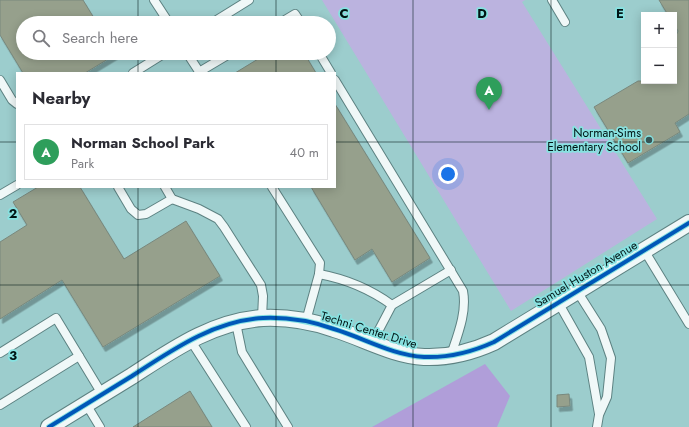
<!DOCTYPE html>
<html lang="en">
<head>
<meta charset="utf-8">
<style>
  body { margin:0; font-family:Jost,sans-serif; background:#f7f7f7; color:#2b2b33 }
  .controls { position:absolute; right:12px; top:12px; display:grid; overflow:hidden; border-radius:0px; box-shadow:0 2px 10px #0003 }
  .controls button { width:36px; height:36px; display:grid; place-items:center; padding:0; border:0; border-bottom:1px solid #e1e1e2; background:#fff; color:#2b2b33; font:20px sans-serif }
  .you { position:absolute; left:448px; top:174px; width:14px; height:14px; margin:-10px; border:3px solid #fff; border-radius:50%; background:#1a73e8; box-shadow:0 0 0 6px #1a73e833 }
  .badge { display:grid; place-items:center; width:26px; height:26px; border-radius:50%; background:#2563eb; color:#fff; font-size:13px; font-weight:700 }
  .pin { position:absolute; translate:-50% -33px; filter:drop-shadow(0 1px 2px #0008) }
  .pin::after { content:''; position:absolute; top:21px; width:14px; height:12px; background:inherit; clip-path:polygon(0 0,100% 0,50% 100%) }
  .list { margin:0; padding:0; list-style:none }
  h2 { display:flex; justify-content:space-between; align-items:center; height:52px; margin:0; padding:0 16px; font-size:17px }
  h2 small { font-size:13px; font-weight:400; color:#7c7c81 }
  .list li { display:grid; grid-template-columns:26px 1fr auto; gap:12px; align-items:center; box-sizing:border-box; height:56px; margin:0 8px 8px; padding:0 8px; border:1px solid #e1e1e2; border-radius:0px }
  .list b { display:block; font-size:15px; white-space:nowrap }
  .list p { margin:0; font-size:13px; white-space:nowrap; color:#7c7c81 }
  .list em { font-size:13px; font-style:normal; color:#7c7c81 }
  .icon { flex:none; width:22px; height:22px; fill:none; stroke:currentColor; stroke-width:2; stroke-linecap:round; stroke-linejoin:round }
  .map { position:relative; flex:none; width:689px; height:427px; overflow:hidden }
  .search { position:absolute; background:#fff; box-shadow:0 2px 10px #0003; left:16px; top:16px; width:320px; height:44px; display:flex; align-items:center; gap:10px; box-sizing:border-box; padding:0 14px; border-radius:22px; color:#7c7c81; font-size:15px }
  .panel { position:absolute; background:#fff; box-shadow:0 2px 10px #0003; left:16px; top:72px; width:320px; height:116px; border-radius:0px }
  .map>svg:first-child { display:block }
</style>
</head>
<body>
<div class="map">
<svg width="689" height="427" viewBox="0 0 689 427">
  <defs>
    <filter id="shadow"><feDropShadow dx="2.5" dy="4.5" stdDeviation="0" flood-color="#0004"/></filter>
  </defs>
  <rect width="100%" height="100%" fill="#9ccdcd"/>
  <polygon fill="#bbb3df" points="322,0 525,0 522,2 657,219 511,311"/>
  <polygon fill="#b09ed9" points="485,364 510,396 497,427 372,427"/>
  <g fill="#96a08c" stroke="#79887d" filter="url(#shadow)">
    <polygon points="0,0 83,0 97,23 23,23 23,53 118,53 85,73 23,73 0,35"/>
    <polygon points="659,0 689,0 689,114 675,123 680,132 628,163 594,107 638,81 674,81 674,40 678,31 674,24 674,15 668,15"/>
    <polygon points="268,53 304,53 316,73 235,73"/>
    <polygon points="335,104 430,258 392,282 372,249 355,260 311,187 335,187"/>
    <polygon points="38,187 80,187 124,259 186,221 220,276 103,347 62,280 0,319 0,242 27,225 13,202"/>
    <polygon points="190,391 212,427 133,427"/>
    <polygon points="569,394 570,406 557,407 557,395"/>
  </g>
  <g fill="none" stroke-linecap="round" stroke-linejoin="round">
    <g stroke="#5d8282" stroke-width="10">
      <g id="service">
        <polyline points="154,0 169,23"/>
        <polyline points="552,0 565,22"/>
        <polyline points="212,23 249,0"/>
        <polyline points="280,23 295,14 301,23"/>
        <polyline points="187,53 200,73"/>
        <polyline points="319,53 331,73"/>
        <polyline points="199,72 231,53"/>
        <polyline points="133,73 165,53"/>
        <polyline points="0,80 12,100 17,104"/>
        <path d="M 335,80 L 463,291 C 467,312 458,334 451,355"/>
        <polyline points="118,187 131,209 138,215 146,214 172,199"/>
        <polyline points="165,187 172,199 199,209 218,219 224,227 261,285 263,296 262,318"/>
        <polyline points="272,187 320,263 319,274 306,321"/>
        <polyline points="0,195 17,185"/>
        <polyline points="644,250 689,324"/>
        <path d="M 319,274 C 346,279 370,289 392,305"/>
        <polyline points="577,291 601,329 611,358 607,397 599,415 597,427"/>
        <polyline points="558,302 589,357 599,414"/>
        <polyline points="236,323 242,352 288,427"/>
        <polyline points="191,341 246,427"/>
        <polyline points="372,343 392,305 451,270"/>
        <polyline points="0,353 56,318 102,394"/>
        <polyline points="86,404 100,427"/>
        <polyline points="0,405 79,356"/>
      </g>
    </g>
    <g stroke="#5d8282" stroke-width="18">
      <path id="minor" d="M 49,427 C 77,410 104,393 132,376 C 172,350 213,321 263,318 C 287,317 311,321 334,329 C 364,338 392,355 424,357 C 448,358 472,352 494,342 L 689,223"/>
    </g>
    <use href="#service" stroke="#f0f8f8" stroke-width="8"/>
    <use href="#minor" stroke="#f0f8f8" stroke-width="16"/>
    <g stroke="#87e2e1" stroke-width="6">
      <path id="cycleway" d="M 49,427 C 77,410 104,393 132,376 C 172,350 213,321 263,318 C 287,317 311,321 334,329 C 364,338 392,355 424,357 C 448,358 472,352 494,342 L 689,223"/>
    </g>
    <use href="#cycleway" stroke="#0057b8" stroke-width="4"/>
  </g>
  <path fill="none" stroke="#001515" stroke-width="1" stroke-opacity="0.55" d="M 138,0 L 138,23M 276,0 L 276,23M 413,0 L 413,427M 551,0 L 551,427M 138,53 L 138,73M 276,53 L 276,73M 0,142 L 17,142M 335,142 L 689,142M 138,187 L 138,427M 276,187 L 276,427M 0,285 L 689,285"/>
  <circle fill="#375555" stroke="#87e2e1" stroke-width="1.5" cx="649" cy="140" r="4"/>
  <g text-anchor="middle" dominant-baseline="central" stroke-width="3.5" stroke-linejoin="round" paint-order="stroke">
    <g font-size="12" fill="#001515" stroke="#87e2e1" text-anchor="end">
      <text x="641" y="133">Norman-Sims<tspan x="641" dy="14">Elementary School</tspan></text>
    </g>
    <g font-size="12" fill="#001515" stroke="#87e2e1">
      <text transform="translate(586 274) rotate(-31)">Samuel Huston Avenue</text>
      <text transform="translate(369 330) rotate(17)">Techni Center Drive</text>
    </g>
  </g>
  <g font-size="13" text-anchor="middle" font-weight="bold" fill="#001515" stroke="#87e2e1" stroke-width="3.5" stroke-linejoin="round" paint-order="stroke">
    <text x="344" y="18">C</text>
    <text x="482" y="18">D</text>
    <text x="620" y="18">E</text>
    <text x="13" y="218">2</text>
    <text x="13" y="360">3</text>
  </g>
</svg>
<div class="controls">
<button>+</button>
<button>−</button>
</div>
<div class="you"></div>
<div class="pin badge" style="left:489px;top:110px;background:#2e9e5b">A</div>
<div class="search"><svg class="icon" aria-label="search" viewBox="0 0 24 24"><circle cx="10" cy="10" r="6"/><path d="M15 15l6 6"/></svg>Search here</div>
<section class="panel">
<h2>Nearby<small></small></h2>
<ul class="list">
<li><span class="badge" style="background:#2e9e5b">A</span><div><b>Norman School Park</b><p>Park</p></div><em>40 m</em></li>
</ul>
</section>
</div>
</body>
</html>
